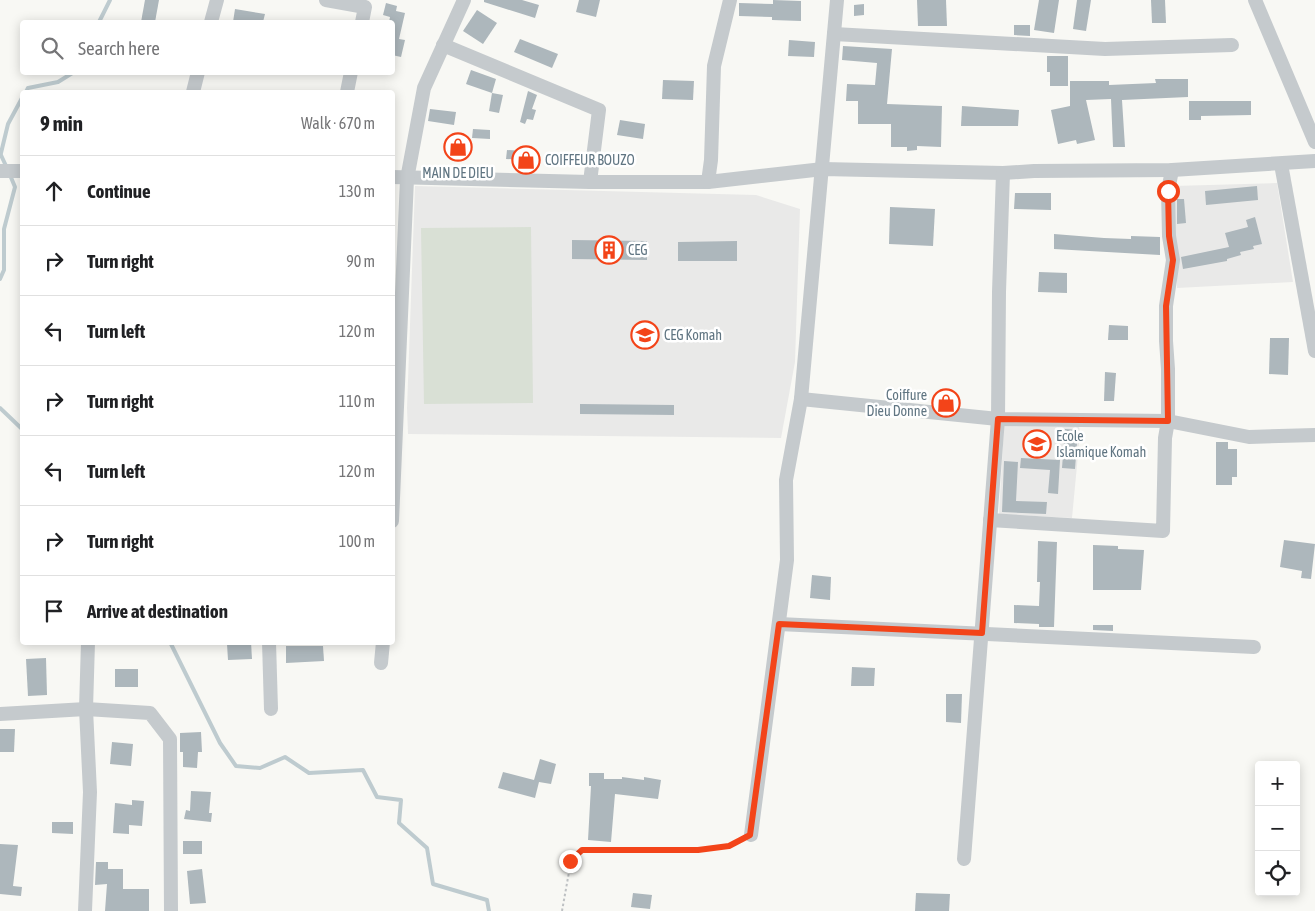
<!DOCTYPE html>
<html lang="en">
<head>
<meta charset="utf-8">
<style>
  body { margin:0; font-family:"Asap Condensed",sans-serif; background:#f6f6f6; color:#202124 }
  .controls { position:absolute; right:15px; bottom:15px; display:grid; overflow:hidden; border-radius:5px; box-shadow:0 2px 12px #0003 }
  .controls button { width:45px; height:45px; display:grid; place-items:center; padding:0; border:0; border-bottom:1px solid #e0e0e0; background:#fff; color:#202124; font:25px sans-serif }
  .stop { position:absolute; width:15px; height:15px; margin:-11px; border:4px solid #f34419; border-radius:50%; background:#fff }
  .stop.end { background:#f34419; border-color:#fff; box-shadow:0 1px 5px #0008 }
  .list { margin:0; padding:0; list-style:none }
  h2 { display:flex; justify-content:space-between; align-items:center; height:65px; margin:0; padding:0 20px; font-size:21px }
  h2 small { font-size:16px; font-weight:400; color:#757577 }
  .list li { display:grid; grid-template-columns:32px 1fr auto; gap:15px; align-items:center; box-sizing:border-box; height:70px; padding:0 20px; border-top:1px solid #e0e0e0 }
  .list b { display:block; font-size:19px; white-space:nowrap }
  .list em { font-size:16px; font-style:normal; color:#757577 }
  .icon { flex:none; width:28px; height:28px; fill:none; stroke:currentColor; stroke-width:2; stroke-linecap:round; stroke-linejoin:round }
  .map { position:relative; flex:none; width:1315px; height:911px; overflow:hidden }
  .search { position:absolute; background:#fff; box-shadow:0 2px 12px #0003; left:20px; top:20px; width:375px; height:55px; display:flex; align-items:center; gap:12px; box-sizing:border-box; padding:0 18px; border-radius:5px; color:#757577; font-size:19px }
  .panel { position:absolute; background:#fff; box-shadow:0 2px 12px #0003; left:20px; top:90px; width:375px; height:555px; border-radius:5px }
  .map>svg:first-child { display:block }
</style>
</head>
<body>
<div class="map">
<svg width="1315" height="911" viewBox="0 0 1315 911">
  <rect width="100%" height="100%" fill="#f8f8f4"/>
  <g fill="#e9e9e8">
    <polygon points="1277,183 1293,282 1177,288 1177,255 1173,186"/>
    <polygon points="415,186 756,195 800,209 795,362 781,438 408,434 407,408"/>
    <polygon points="1004,426 1079,427 1080,434 1072,518 999,514"/>
  </g>
  <polygon fill="#d9e0d5" points="531,227 533,403 424,404 421,228"/>
  <g fill="none" stroke-linecap="round" stroke-linejoin="round">
    <g stroke="#becbcf" stroke-width="4">
      <polyline points="99,22 110,0"/>
      <polyline points="26,92 28,88 58,82 74,72"/>
      <polyline points="0,153 7,168"/>
      <polyline points="1,153 8,124 22,98"/>
      <polyline points="0,279 4,270 4,229 15,187 10,175"/>
      <polyline points="0,408 22,429"/>
      <polyline points="170,642 220,743 236,766 260,768 285,757 309,773 363,770 377,797 401,800 399,823 427,848 433,884 487,900 489,911"/>
    </g>
  </g>
  <g fill="#adb7bc">
    <polygon points="145,0 159,0 155,22 141,22"/>
    <polygon points="484,0 522,0 539,5 535,18 484,2"/>
    <polygon points="579,0 600,0 596,17 576,12"/>
    <polygon points="773,0 801,1 801,21 772,20 772,17 739,16 739,3 773,4"/>
    <polygon points="917,0 946,0 947,26 918,26"/>
    <polygon points="1039,0 1059,0 1054,33 1034,30"/>
    <polygon points="1077,0 1091,0 1086,31 1073,29"/>
    <polygon points="1151,0 1165,0 1166,23 1152,23"/>
    <polygon points="386,3 397,6 396,11 405,13 399,39 405,40 401,57 392,55 392,22 389,22 390,17 383,15"/>
    <polygon points="864,4 864,15 854,16 854,5"/>
    <polygon points="235,9 265,14 263,22 233,22"/>
    <polygon points="477,10 497,23 483,44 463,31"/>
    <polygon points="1014,25 1030,25 1030,36 1014,35"/>
    <polygon points="520,39 558,54 552,68 514,52"/>
    <polygon points="789,40 815,42 814,57 788,56"/>
    <polygon points="843,46 892,49 887,104 942,106 941,147 917,146 917,150 907,151 907,147 891,147 891,124 858,124 858,101 846,101 847,84 875,85 877,63 842,60"/>
    <polygon points="1047,56 1068,56 1068,86 1050,86 1050,72 1047,72"/>
    <polygon points="471,70 496,79 492,93 466,84"/>
    <polygon points="1155,79 1188,79 1188,97 1122,100 1125,147 1113,147 1111,99 1086,100 1095,140 1077,144 1076,140 1058,144 1051,110 1070,106 1070,81 1109,81 1109,85 1156,83"/>
    <polygon points="663,80 694,81 693,100 662,99"/>
    <polygon points="528,91 537,95 532,109 536,110 533,120 527,119 525,124 520,122"/>
    <polygon points="492,93 503,95 499,113 489,111"/>
    <polygon points="1189,101 1251,101 1251,115 1201,116 1201,120 1189,120"/>
    <polygon points="962,106 1019,110 1018,126 961,126"/>
    <polygon points="430,109 456,112 454,125 428,121"/>
    <polygon points="620,120 645,124 643,139 617,135"/>
    <polygon points="473,129 490,130 490,139 472,138"/>
    <polygon points="507,150 526,151 526,160 506,159"/>
    <polygon points="1257,186 1258,200 1206,205 1205,191"/>
    <polygon points="1015,193 1051,193 1051,210 1014,209"/>
    <polygon points="1177,199 1184,199 1186,223 1177,224"/>
    <polygon points="890,207 935,209 933,246 889,244"/>
    <polygon points="1255,217 1262,244 1253,246 1254,249 1240,252 1241,255 1227,259 1227,261 1183,269 1181,257 1229,247 1225,233 1248,227 1246,220"/>
    <polygon points="1054,234 1104,238 1131,239 1131,236 1160,237 1160,255 1054,249"/>
    <polygon points="572,240 647,241 647,260 572,259"/>
    <polygon points="737,241 737,261 678,261 678,242"/>
    <polygon points="1039,272 1067,273 1067,293 1038,292"/>
    <polygon points="1109,325 1128,326 1128,340 1108,340"/>
    <polygon points="1270,338 1289,338 1288,375 1269,374"/>
    <polygon points="1105,372 1116,373 1114,401 1104,401"/>
    <polygon points="580,404 674,405 674,415 580,414"/>
    <polygon points="1065,429 1078,430 1075,469 1062,468"/>
    <polygon points="1216,442 1228,442 1228,449 1237,449 1237,477 1232,477 1232,485 1216,485"/>
    <polygon points="1021,458 1060,460 1058,494 1048,493 1050,470 1020,468"/>
    <polygon points="1004,461 1018,462 1016,501 1047,502 1046,514 1002,512"/>
    <polygon points="1284,540 1315,544 1311,579 1301,578 1302,571 1280,567"/>
    <polygon points="1038,541 1057,542 1054,627 1039,627 1039,624 1014,623 1014,605 1039,606 1040,582 1037,582"/>
    <polygon points="1093,545 1118,546 1118,549 1144,550 1141,590 1093,590"/>
    <polygon points="812,575 831,577 830,600 810,598"/>
    <polygon points="1093,625 1113,625 1113,631 1093,630"/>
    <polygon points="251,642 252,659 228,660 227,644"/>
    <polygon points="286,646 323,646 324,661 286,663"/>
    <polygon points="46,658 47,695 28,696 26,659"/>
    <polygon points="852,667 875,668 874,686 851,686"/>
    <rect x="115" y="669" width="23" height="18"/>
    <polygon points="946,694 962,694 961,723 946,722"/>
    <polygon points="0,729 15,729 14,752 0,752"/>
    <polygon points="201,732 202,752 198,752 197,768 183,767 183,752 180,752 180,733"/>
    <polygon points="112,742 133,744 131,766 110,764"/>
    <polygon points="540,759 556,764 551,784 539,782 535,798 498,788 503,772 534,780"/>
    <polygon points="589,773 604,773 604,779 622,779 622,777 644,780 644,777 661,780 658,799 615,794 611,842 588,840 591,786 589,786"/>
    <polygon points="191,791 211,792 209,813 212,813 211,822 184,819 186,810 190,811"/>
    <polygon points="132,800 144,801 142,826 129,825 129,834 113,833 115,803 132,805"/>
    <polygon points="52,822 73,822 73,834 52,833"/>
    <rect x="183" y="841" width="19" height="13"/>
    <polygon points="0,844 18,845 13,886 22,887 21,896 0,894"/>
    <polygon points="96,862 108,862 108,869 123,869 123,889 149,889 149,911 105,911 107,884 95,885"/>
    <polygon points="202,869 206,903 190,904 187,871"/>
    <polygon points="633,893 652,895 650,909 631,907"/>
    <polygon points="916,893 950,894 949,911 915,911"/>
  </g>
  <g fill="none" stroke-linecap="round" stroke-linejoin="round">
    <polyline stroke="#bec1c3" stroke-width="2" stroke-dasharray="2.5 2.5" stroke-linecap="butt" points="562,911 571,861 582,850 699,850 729,846 739,841"/>
    <g stroke="#c5cacd" stroke-width="14">
      <polyline points="326,0 365,7 362,22"/>
      <polyline points="1255,0 1315,142"/>
      <polyline points="211,22 217,0"/>
      <polyline points="834,34 1105,49 1232,45"/>
      <polyline points="443,45 599,110 590,182"/>
      <polyline points="193,92 198,72"/>
      <polyline points="347,92 351,72"/>
      <polyline points="1281,164 1315,351"/>
      <polyline points="0,171 22,171"/>
      <polyline points="392,177 590,182 708,182 823,169 1003,173 1034,171 1172,170 1315,161"/>
      <polyline points="708,182 711,160 714,66 730,0"/>
      <polyline points="801,399 998,419 1168,421 1249,437 1315,435"/>
      <polyline points="990,520 1163,531 1165,438 1168,421 1168,369 1166,341 1166,306 1173,260 1169,236 1168,191 1172,170"/>
      <polyline points="392,521 407,179 424,88 464,0"/>
      <polyline points="779,624 1254,647"/>
      <polyline points="269,642 271,709"/>
      <polyline points="381,663 383,642"/>
      <polyline points="0,714 86,709 150,713 170,739 171,911"/>
      <polyline points="751,835 787,560 786,480 801,399 837,0"/>
      <polyline points="964,859 998,419 999,292 1003,173"/>
      <polyline points="85,911 90,792 86,709 88,642"/>
    </g>
  </g>
  <g fill="none" stroke-linecap="round" stroke-linejoin="round">
    <polyline stroke="#f34419" stroke-width="6" points="570,861 582,850 698,850 729,846 750,835 779,624 982,633 998,419 1168,421 1166,306 1173,260 1169,236 1168,191"/>
  </g>
  <defs>
    <g id="shop-ring" transform="scale(1.4375)"><circle r="9.5" fill="#fff" stroke="#f34419" stroke-width="1.5"/><path d="M-5-2.5h2.3a2.7 3.5 0 0 1 5.4 0H5L5.5 6h-11ZM-1.5-2.5h3a1.5 2.3 0 0 0-3 0Z" fill="#f34419"/></g>
    <g id="building-ring" transform="scale(1.4375)"><circle r="9.5" fill="#fff" stroke="#f34419" stroke-width="1.5"/><path d="M-4-6H4V6H1V3H-1V6H-4ZM-2.5-4.3h1.7v1.8h-1.7ZM.8-4.3h1.7v1.8H.8ZM-2.5-1h1.7V.8h-1.7ZM.8-1h1.7V.8H.8Z" fill="#f34419"/></g>
    <g id="school-ring" transform="scale(1.4375)"><circle r="9.5" fill="#fff" stroke="#f34419" stroke-width="1.5"/><path d="M0-5L7-2L0 1L-7-2ZM-4 1L0 2.5L4 1V4Q0 6-4 4Z" fill="#f34419"/></g>
  </defs>
  <g fill-rule="evenodd">
    <use href="#shop-ring" x="458" y="147"/>
    <use href="#shop-ring" x="526" y="160"/>
    <use href="#building-ring" x="609" y="250"/>
    <use href="#school-ring" x="645" y="335"/>
    <use href="#shop-ring" x="946" y="403"/>
    <use href="#school-ring" x="1037" y="444"/>
  </g>
  <g text-anchor="middle" dominant-baseline="central" stroke-width="5" stroke-linejoin="round" paint-order="stroke">
    <g font-size="14" fill="#607582" stroke="#fff" text-anchor="start">
      <text x="545" y="160">COIFFEUR BOUZO</text>
      <text x="458" y="173" text-anchor="middle">MAIN DE DIEU</text>
      <text x="628" y="250">CEG</text>
      <text x="664" y="335">CEG Komah</text>
      <text x="927" y="395" text-anchor="end">Coiffure<tspan x="927" dy="16">Dieu Donne</tspan></text>
      <text x="1056" y="436">Ecole<tspan x="1056" dy="16">Islamique Komah</tspan></text>
    </g>
  </g>
</svg>
<div class="controls">
<button>+</button>
<button>−</button>
<button><svg class="icon" aria-label="locate" viewBox="0 0 24 24"><circle cx="12" cy="12" r="6"/><path d="M12 2v4M12 18v4M2 12h4M18 12h4"/></svg></button>
</div>
<div class="stop" style="left:1168px;top:191px"></div>
<div class="stop end" style="left:570px;top:861px"></div>
<div class="search"><svg class="icon" aria-label="search" viewBox="0 0 24 24"><circle cx="10" cy="10" r="6"/><path d="M15 15l6 6"/></svg>Search here</div>
<section class="panel">
<h2>9 min<small>Walk · 670 m</small></h2>
<ul class="list">
<li><svg class="icon" aria-label="ahead" viewBox="0 0 24 24"><path d="M12 20V5M6 11l6-6 6 6"/></svg><div><b>Continue</b></div><em>130 m</em></li>
<li><svg class="icon" aria-label="right" viewBox="0 0 24 24"><path d="M7 20v-9h11M14 6l5 5-5 5"/></svg><div><b>Turn right</b></div><em>90 m</em></li>
<li><svg class="icon" aria-label="left" viewBox="0 0 24 24"><path d="M17 20v-9H6M10 6l-5 5 5 5"/></svg><div><b>Turn left</b></div><em>120 m</em></li>
<li><svg class="icon" aria-label="right" viewBox="0 0 24 24"><path d="M7 20v-9h11M14 6l5 5-5 5"/></svg><div><b>Turn right</b></div><em>110 m</em></li>
<li><svg class="icon" aria-label="left" viewBox="0 0 24 24"><path d="M17 20v-9H6M10 6l-5 5 5 5"/></svg><div><b>Turn left</b></div><em>120 m</em></li>
<li><svg class="icon" aria-label="right" viewBox="0 0 24 24"><path d="M7 20v-9h11M14 6l5 5-5 5"/></svg><div><b>Turn right</b></div><em>100 m</em></li>
<li><svg class="icon" aria-label="arrive" viewBox="0 0 24 24"><path d="M6 21V4h12l-3 4 3 4H6"/></svg><div><b>Arrive at destination</b></div></li>
</ul>
</section>
</div>
</body>
</html>
